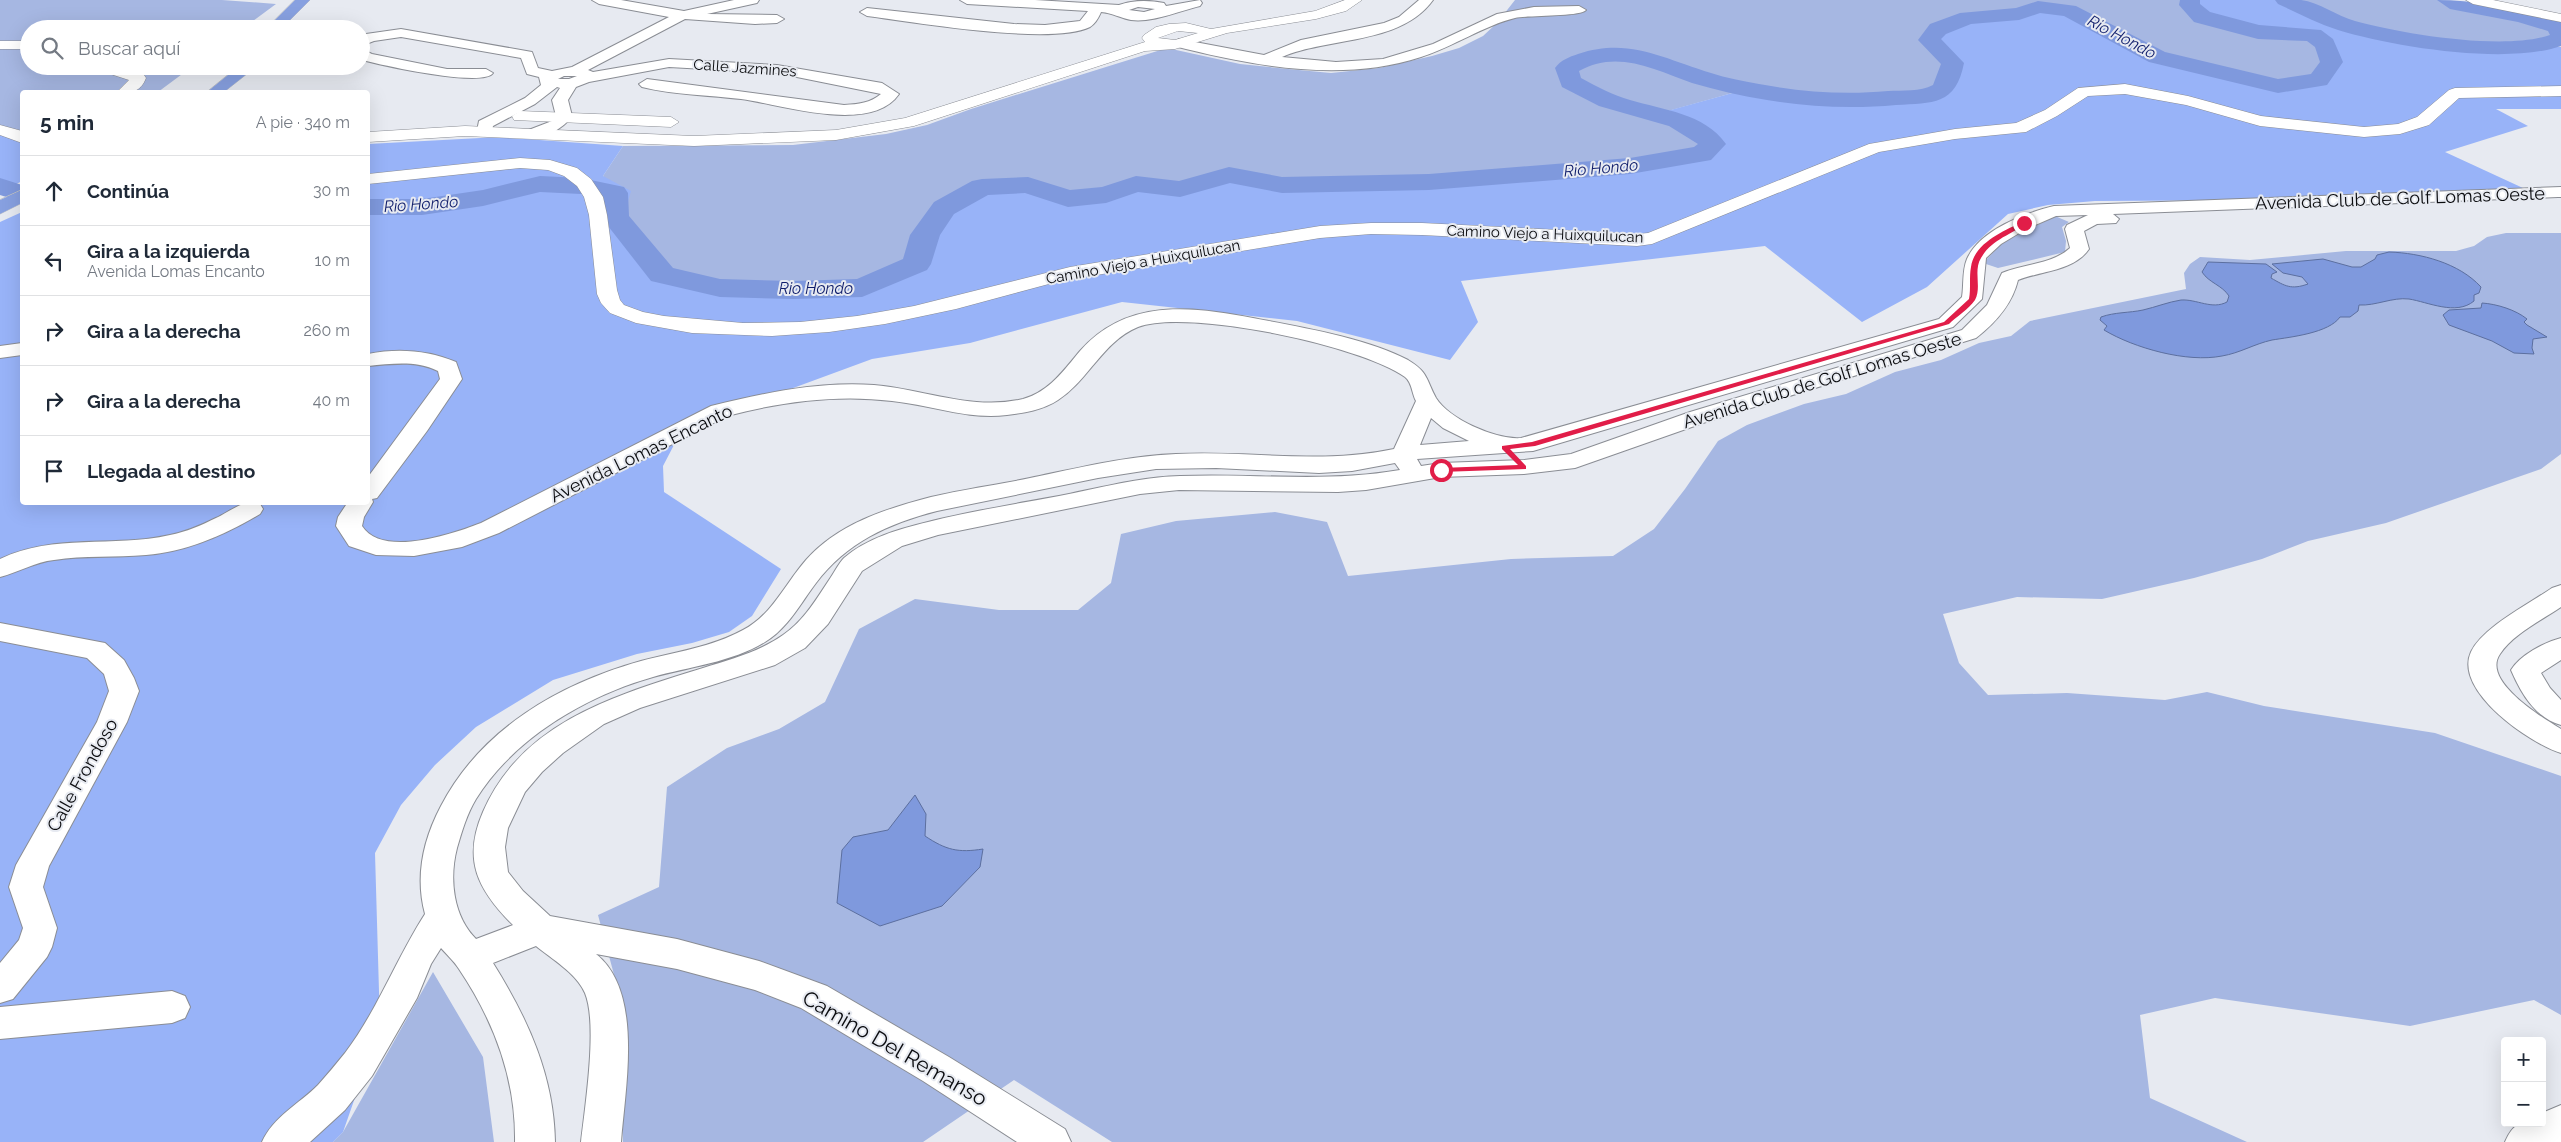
<!DOCTYPE html>
<html lang="es">
<head>
<meta charset="utf-8">
<style>
  body { margin:0; font-family:Raleway,sans-serif; background:#f6f6f7; color:#1f2937 }
  .controls { position:absolute; right:15px; bottom:15px; display:grid; overflow:hidden; border-radius:5px; box-shadow:0 5px 20px #0002 }
  .controls button { width:45px; height:45px; display:grid; place-items:center; padding:0; border:0; border-bottom:1px solid #e0e1e3; background:#fff; color:#1f2937; font:25px sans-serif }
  .stop { position:absolute; width:15px; height:15px; margin:-11px; border:4px solid #e11d48; border-radius:50%; background:#fff }
  .stop.end { background:#e11d48; border-color:#fff; box-shadow:0 1px 5px #0008 }
  .list { margin:0; padding:0; list-style:none }
  h2 { display:flex; justify-content:space-between; align-items:center; height:65px; margin:0; padding:0 20px; font-size:21px }
  h2 small { font-size:16px; font-weight:400; color:#747a83 }
  .list li { display:grid; grid-template-columns:32px 1fr auto; gap:15px; align-items:center; box-sizing:border-box; height:70px; padding:0 20px; border-top:1px solid #e0e1e3 }
  .list b { display:block; font-size:19px; white-space:nowrap }
  .list p { margin:0; font-size:16px; white-space:nowrap; color:#747a83 }
  .list em { font-size:16px; font-style:normal; color:#747a83 }
  .icon { flex:none; width:28px; height:28px; fill:none; stroke:currentColor; stroke-width:2; stroke-linecap:round; stroke-linejoin:round }
  .map { position:relative; flex:none; width:2561px; height:1142px; overflow:hidden }
  .search { position:absolute; background:#fff; box-shadow:0 5px 20px #0002; left:20px; top:20px; width:350px; height:55px; display:flex; align-items:center; gap:12px; box-sizing:border-box; padding:0 18px; border-radius:28px; color:#747a83; font-size:19px }
  .panel { position:absolute; background:#fff; box-shadow:0 5px 20px #0002; left:20px; top:90px; width:350px; height:415px; border-radius:5px }
  .map>svg:first-child { display:block }
</style>
</head>
<body>
<div class="map">
<svg width="2561" height="1142" viewBox="0 0 2561 1142">
  <rect width="100%" height="100%" fill="#e7eaf1"/>
  <g fill="#a6b7e2">
    <polygon points="0,0 222,0 276,4 242,29 29,29 29,66 193,66 158,92 22,92 22,134 0,129"/>
    <path d="M 1515,0 L 2182,0 L 2182,4 L 2259,35 L 2309,36 L 2318,44 L 2324,60 L 2312,78 L 2275,83 L 2161,56 L 2089,15 L 2034,5 L 2013,12 L 1935,54 L 1945,63 L 1939,85 L 1931,92 L 1859,98 L 1792,94 L 1754,87 L 1650,116 C 1669,125 1689,125 1704,143 L 1695,151 L 1626,163 L 1427,178 L 1284,181 L 1228,171 L 1180,185 L 1135,180 L 1103,191 L 1071,194 L 1031,181 L 916,235 L 907,263 L 860,283 L 795,285 L 725,284 L 671,271 L 646,237 L 624,215 L 603,176 L 623,146 L 793,145 L 886,134 L 927,125 L 971,109 L 1167,48 L 1240,64 L 1288,69 L 1331,73 L 1379,68 L 1432,56 L 1459,48 L 1483,36 L 1497,23 Z"/>
    <polygon points="2292,0 2440,0 2452,7 2519,17 2549,26 2554,36 2531,45 2479,45 2391,34 2350,24"/>
    <polygon points="2055,216 2069,222 2062,227 2066,241 2065,252 1998,268 1986,264 1985,261 2002,243"/>
    <polygon points="2506,233 2561,233 2561,454 2541,469 2386,523 2308,541 2262,559 2194,578 2102,599 2017,597 1943,614 1959,663 1988,695 2067,693 2165,700 2207,692 2264,706 2435,733 2561,776 2561,1015 2534,1000 2410,1026 2215,998 2140,1015 2150,1098 2247,1142 1112,1142 1014,1080 923,1142 623,1142 620,997 598,915 659,887 667,787 727,748 779,729 825,702 859,629 915,599 999,610 1078,610 1111,583 1121,534 1176,521 1275,512 1327,522 1348,576 1511,559 1613,556 1654,529 1685,489 1718,441 1747,425 1804,404 1846,394 1895,372 1941,360 1979,343 2011,336 2030,321 2186,289 2184,273 2190,264 2200,257 2250,260 2346,251 2456,251 2474,246 2487,237"/>
    <polygon points="433,972 483,1057 494,1142 333,1142 343,1132"/>
  </g>
  <g fill="#98b3f8">
    <path d="M 2182,0 L 2292,0 L 2350,24 L 2390,34 L 2479,45 L 2561,47 L 2561,109 L 2496,109 L 2528,126 L 2445,152 L 2523,188 L 2290,200 L 2095,201 L 2048,205 L 2008,214 L 1927,287 L 1862,322 L 1765,246 L 1461,281 L 1478,322 L 1450,360 L 1297,321 L 1122,302 L 970,343 L 872,359 L 736,409 L 675,443 L 663,466 L 664,492 L 781,569 L 752,616 L 729,632 L 692,643 L 637,654 L 553,680 L 476,727 L 435,765 L 401,805 L 375,853 L 380,1026 L 343,1132 L 333,1142 L 0,1142 L 0,222 L 22,212 L 22,502 L 368,502 L 368,144 L 499,137 L 623,146 L 603,176 L 631,191 L 624,215 L 646,237 L 671,271 L 725,284 L 795,285 L 860,283 L 907,263 L 916,235 L 936,206 L 979,183 L 1031,181 L 1071,194 L 1103,191 L 1135,180 L 1180,185 L 1228,171 L 1284,181 L 1427,178 L 1626,163 L 1695,151 L 1704,143 C 1690,126 1670,122 1649,116 L 1754,87 L 1792,94 L 1859,98 L 1931,92 L 1940,85 L 1945,63 L 1921,40 L 1932,27 L 1963,16 L 2013,12 L 2034,5 L 2072,8 L 2089,15 L 2161,56 L 2275,83 L 2312,78 L 2324,60 L 2318,43 L 2309,36 L 2259,35 L 2196,17 L 2182,4 Z"/>
    <polygon points="0,129 22,134 22,181 0,193"/>
  </g>
  <g fill="#7f99dd" stroke="#5c6f9f">
    <path d="M 2389,252 C 2421,253 2459,263 2481,287 L 2479,293 L 2474,295 L 2474,301 C 2456,316 2428,302 2409,299 C 2392,297 2376,306 2359,305 L 2358,311 L 2350,317 L 2340,317 C 2329,333 2291,337 2272,340 C 2254,344 2240,353 2222,356 C 2187,363 2134,348 2104,330 L 2107,326 L 2100,320 L 2101,317 C 2115,312 2129,313 2143,310 C 2156,307 2168,302 2181,300 C 2197,299 2212,310 2227,302 L 2229,296 C 2222,285 2209,283 2202,272 L 2208,262 L 2266,264 L 2277,272 L 2272,274 L 2271,278 C 2285,286 2291,290 2308,284 L 2302,277 L 2283,273 L 2272,264 L 2323,259 L 2352,267 L 2361,267 L 2375,259 L 2377,255 Z"/>
    <path d="M 2482,303 C 2497,304 2516,310 2527,319 L 2524,322 L 2527,325 L 2547,337 L 2533,339 L 2532,348 L 2534,354 L 2514,353 L 2492,341 L 2449,325 L 2443,315 L 2449,310 L 2481,308 Z"/>
    <path d="M 915,795 L 926,814 L 925,836 C 946,850 958,853 983,849 L 980,867 L 942,906 L 880,926 L 837,903 L 842,850 L 853,837 L 888,830 Z"/>
  </g>
  <g fill="none" stroke-linecap="round" stroke-linejoin="round">
    <g fill="#7f99dd" fill-rule="evenodd">
      <path d="M 2180,0 L 2200,0 L 2200,4 L 2210,12 L 2259,25 L 2321,30 L 2333,39 L 2343,62 L 2327,85 L 2278,93 L 2149,62 L 2064,16 L 2040,13 L 2019,20 L 1971,24 L 1946,34 L 1941,39 L 1964,63 C 1956,105 1933,103 1896,105 C 1853,109 1809,107 1767,100 C 1742,96 1716,90 1692,83 C 1656,70 1617,49 1579,71 L 1581,78 C 1597,87 1613,95 1630,100 C 1663,110 1704,113 1726,144 L 1711,160 L 1630,174 L 1429,190 L 1282,193 L 1230,183 L 1180,197 L 1138,192 L 1106,203 L 1068,207 L 1025,193 L 988,195 L 954,214 L 940,235 L 931,264 L 927,270 L 862,297 L 793,299 L 720,297 L 651,281 L 601,217 L 600,198 L 581,194 L 540,192 L 483,206 L 422,215 L 368,215 L 368,199 L 422,199 L 483,190 L 540,176 L 581,178 L 624,187 L 628,193 L 629,216 L 673,268 L 720,279 L 793,281 L 857,279 L 903,259 L 910,235 L 934,202 L 972,181 L 982,179 L 1028,177 L 1070,190 L 1102,187 L 1136,176 L 1179,181 L 1229,167 L 1282,177 L 1429,174 L 1630,158 L 1694,147 L 1698,144 L 1669,126 L 1599,106 L 1562,87 L 1555,68 C 1561,60 1569,57 1578,54 C 1630,37 1663,59 1711,73 C 1726,78 1743,81 1759,84 C 1802,92 1845,95 1888,91 C 1903,90 1920,92 1933,85 L 1941,64 L 1918,40 L 1930,24 L 1960,13 L 2016,8 L 2038,1 L 2076,6 L 2165,52 L 2278,79 L 2311,74 L 2320,62 L 2315,47 L 2307,41 L 2258,39 L 2194,22 L 2179,5 Z"/>
      <path d="M 2275,0 C 2283,0 2293,0 2301,0 C 2319,2 2337,16 2355,21 C 2402,34 2505,51 2550,35 L 2548,31 L 2518,22 L 2450,9 L 2437,0 C 2479,0 2520,9 2561,21 L 2561,46 C 2507,65 2393,47 2338,30 C 2317,23 2298,13 2278,4 Z"/>
      <polygon points="0,178 22,185 22,202 0,195"/>
    </g>
    <g stroke="#8a8d94" stroke-width="2">
      <g id="minor">
        <path d="M 592,0 L 621,0 L 684,11 L 734,0 L 759,0 L 757,3 L 707,14 L 777,15 L 784,19 L 777,23 L 755,24 L 685,19 L 588,70 L 593,72 L 669,59 L 777,65 L 882,83 L 899,94 C 871,135 780,104 741,99 C 708,95 674,95 642,87 L 639,84 L 647,79 L 844,105 C 859,104 870,103 881,94 L 777,73 L 669,67 L 589,82 L 576,87 L 568,100 L 572,116 C 563,129 542,141 526,137 L 524,134 L 526,131 L 552,121 L 556,116 L 552,100 L 560,88 L 557,87 L 535,104 L 493,126 L 491,134 L 485,136 L 477,131 L 479,121 L 525,98 L 541,85 L 539,77 L 527,74 L 521,58 L 401,37 L 374,41 L 361,46 L 361,36 L 366,34 L 401,29 L 532,52 L 538,68 L 552,71 L 572,67 L 669,17 L 599,4 ZM 564,76 L 577,76 L 569,79 L 558,79 Z"/>
        <path d="M 960,0 L 1035,0 L 1119,5 C 1132,0 1149,0 1164,3 L 1166,6 L 1200,0 L 1202,3 L 1200,6 C 1179,11 1152,23 1131,20 C 1120,18 1113,13 1101,12 C 1099,17 1095,24 1090,27 C 1051,46 914,22 867,16 L 860,12 L 867,8 L 1014,24 L 1045,25 L 1080,21 L 1088,11 L 967,4 ZM 1138,7 L 1155,9 L 1144,12 L 1129,10 Z"/>
        <path d="M 1419,0 L 1433,0 C 1401,45 1328,37 1282,57 L 1336,62 L 1383,59 L 1433,44 L 1497,14 L 1534,7 L 1579,6 L 1586,10 C 1580,17 1528,15 1515,18 C 1485,25 1453,47 1421,57 C 1342,83 1253,66 1174,46 L 1172,43 L 1179,39 L 1264,55 L 1301,40 L 1384,23 L 1399,17 Z"/>
        <path d="M 361,49 L 372,54 L 447,69 L 486,69 L 493,73 C 483,88 381,65 362,60 Z"/>
        <path d="M 2561,187 L 2561,197 L 2558,197 L 2113,214 L 2119,219 L 2116,223 L 2097,224 L 2084,231 L 2089,249 C 2074,271 2041,271 2018,280 C 2012,305 1995,323 1976,338 L 1706,422 L 1575,468 L 1524,474 L 1441,477 L 1366,490 L 1338,492 L 1179,490 L 1140,494 L 938,535 L 902,546 L 862,571 L 828,624 L 805,648 L 775,665 L 640,708 L 604,724 L 563,753 L 542,772 L 525,792 L 508,828 L 505,847 L 508,872 L 523,891 L 550,916 L 677,939 L 759,961 L 827,986 L 949,1057 L 1065,1129 L 1071,1142 L 1017,1142 L 923,1081 L 801,1008 L 755,990 L 677,969 L 596,954 C 644,992 625,1088 621,1142 L 581,1142 C 585,1107 598,1024 585,993 C 576,973 552,959 536,946 L 493,963 C 528,1019 554,1076 555,1142 L 515,1142 C 516,1079 494,1021 459,969 C 454,961 447,955 441,948 L 431,964 L 417,998 L 372,1076 L 345,1110 L 310,1142 L 262,1142 C 273,1117 299,1104 318,1085 C 327,1075 336,1064 345,1053 C 377,1011 396,959 425,914 C 415,877 423,840 441,806 C 481,729 559,684 641,661 C 675,652 712,647 743,630 C 772,615 785,584 806,560 C 838,524 885,509 931,497 C 964,489 997,485 1030,478 C 1078,468 1126,456 1176,454 C 1252,450 1317,465 1394,449 L 1416,401 C 1412,394 1412,382 1405,377 C 1363,346 1187,308 1138,327 C 1102,342 1089,380 1058,400 C 1043,410 1024,413 1007,415 C 968,420 931,405 892,401 C 837,394 780,402 727,416 L 499,533 L 462,547 L 414,556 L 376,555 L 349,546 L 336,526 L 338,517 L 348,502 L 368,502 L 368,477 L 440,379 L 438,371 C 415,360 392,364 368,366 L 368,354 C 398,348 427,350 456,362 L 462,379 L 427,431 L 377,498 L 372,499 L 373,502 L 364,517 L 362,526 C 382,558 453,534 481,523 L 711,406 C 764,393 819,381 874,385 C 923,389 973,411 1023,399 C 1049,392 1064,370 1080,351 C 1126,298 1191,306 1253,318 C 1300,327 1367,338 1408,360 C 1428,372 1426,379 1436,398 C 1450,420 1497,440 1521,438 L 1939,319 L 1962,297 C 1964,285 1962,271 1967,259 C 1980,230 2025,213 2054,206 ZM 2088,215 L 2067,225 L 2065,229 L 2070,248 C 2053,264 2023,264 2002,273 L 1987,305 L 1962,330 L 1690,412 L 1571,454 L 1524,460 L 1441,463 L 1421,466 L 1417,459 L 1533,451 L 1953,327 L 1982,299 L 1986,258 L 2001,244 L 2026,229 L 2056,216 ZM 1431,418 L 1443,428 L 1469,441 L 1420,445 ZM 1395,463 L 1400,470 C 1324,483 1255,473 1180,476 C 1139,477 1099,488 1059,496 C 1016,504 971,511 928,522 C 899,529 867,538 844,558 C 839,563 835,571 831,577 C 817,598 804,621 783,635 C 759,652 731,659 703,668 C 617,695 522,721 483,812 C 462,860 478,890 513,925 L 476,939 C 453,916 449,879 457,848 C 462,831 467,814 476,799 C 514,738 586,696 653,677 C 689,667 733,662 765,642 C 788,628 800,604 816,583 C 846,543 889,523 937,511 L 1098,478 L 1156,469 L 1216,468 L 1319,473 L 1352,471 Z"/>
        <polygon points="22,343 22,355 0,358 0,346"/>
        <path d="M 255,502 L 260,504 L 263,509 L 260,514 C 225,535 186,552 146,555 C 115,558 84,555 54,560 C 35,562 19,572 0,577 L 0,559 C 54,533 113,548 170,535 C 186,532 202,525 216,518 C 229,512 240,502 255,502 Z"/>
        <path d="M 2561,585 L 2561,607 C 2542,620 2513,634 2500,654 C 2481,681 2543,718 2561,729 L 2561,753 C 2531,744 2453,691 2471,652 C 2483,627 2529,604 2552,588 Z"/>
        <polygon points="0,623 105,643 124,660 134,678 139,691 127,722 49,866 43,887 57,928 52,947 47,957 13,999 0,1003 0,963 19,940 23,928 9,887 16,865 97,722 109,691 104,674 87,658 0,641"/>
        <path d="M 2561,638 L 2561,660 L 2541,673 L 2550,688 L 2561,700 L 2561,725 C 2535,718 2521,693 2511,670 C 2520,655 2545,642 2561,638 Z"/>
        <polygon points="172,991 185,996 190,1007 185,1018 172,1023 0,1039 0,1007"/>
        <path d="M 2561,1105 L 2561,1142 L 2505,1142 C 2514,1121 2521,1123 2542,1123 L 2542,1113 Z"/>
      </g>
    </g>
    <g stroke="#8a8d94" stroke-width="1">
      <g id="secondary">
        <path d="M 1345,0 L 1362,0 L 1346,11 L 1316,19 L 1227,33 L 1175,49 L 1145,51 L 914,126 L 836,140 L 694,146 L 465,136 L 368,142 L 368,132 L 465,126 L 694,136 L 836,130 L 905,118 L 1145,42 L 1142,38 L 1144,35 L 1156,27 L 1169,24 L 1186,23 L 1211,29 L 1315,11 ZM 1178,31 L 1198,33 L 1175,40 L 1158,38 Z"/>
        <polygon points="2466,0 2493,0 2561,14 2561,22 2473,4"/>
        <rect x="0" y="41" width="29" height="8"/>
        <path d="M 92,66 L 117,66 L 144,75 L 146,78 C 140,93 132,92 117,92 L 129,80 L 95,69 Z"/>
        <polygon points="2125,84 2188,96 2261,116 2364,127 2398,124 2417,117 2449,90 2455,88 2561,86 2561,96 2459,98 2429,125 2400,134 2364,137 2260,126 2186,105 2125,94 2088,96 2057,116 2026,132 1955,139 1879,152 1652,244 1637,246 1422,235 1371,234 1320,238 1060,281 956,309 885,324 829,332 772,336 692,333 636,323 610,313 601,303 597,294 589,215 584,197 577,186 564,176 548,170 520,168 368,184 368,174 520,158 550,160 577,168 591,179 603,197 607,215 617,290 620,300 624,305 643,312 664,316 743,323 800,322 857,316 914,306 1070,267 1320,226 1371,223 1422,223 1637,234 1648,233 1869,144 1955,129 2016,123 2045,110 2078,88"/>
        <polygon points="520,111 671,117 679,122 671,127 514,120 512,116"/>
        <polygon points="0,125 22,131 22,143 0,135"/>
      </g>
    </g>
    <g stroke="#c4c5c5" stroke-width="1">
      <g id="motorway">
        <polygon points="295,0 310,0 281,29 266,29"/>
        <polygon points="239,66 257,66 224,92 207,92"/>
        <polygon points="22,190 22,203 0,214 0,200"/>
      </g>
    </g>
    <use href="#minor" fill="#fff" fill-rule="evenodd"/>
    <use href="#secondary" fill="#fff" fill-rule="evenodd"/>
    <use href="#motorway" fill="#87a0e0" fill-rule="evenodd"/>
  </g>
  <path fill="#e11d48" d="M 2022,222 L 2027,223 C 2011,235 1992,239 1981,258 C 1973,271 1982,287 1975,300 C 1969,309 1956,317 1949,324 L 1535,446 L 1510,449 L 1526,466 L 1526,469 L 1441,472 L 1437,470 L 1441,468 L 1518,465 L 1502,449 L 1502,446 L 1532,442 L 1944,322 L 1969,299 C 1971,288 1969,277 1971,267 C 1974,243 2004,231 2022,222 Z"/>
  <g text-anchor="middle" dominant-baseline="central" stroke-width="4" stroke-linejoin="round" paint-order="stroke">
    <g font-size="15" fill="#0b0c0f" stroke="#e7eaf1">
      <text transform="translate(745 68) rotate(4)">Calle Jazmines</text>
      <text transform="translate(1545 234) rotate(2)">Camino Viejo a Huixquilucan</text>
      <text transform="translate(1143 262) rotate(-10)">Camino Viejo a Huixquilucan</text>
    </g>
    <g font-size="16" font-style="italic" fill="#0e1c6a" stroke="#e7eaf1">
      <text transform="translate(2122 37) rotate(28)">Rio Hondo</text>
      <text transform="translate(1601 168) rotate(-5)">Rio Hondo</text>
      <text transform="translate(421 204) rotate(-4)">Rio Hondo</text>
      <text x="816" y="288">Rio Hondo</text>
    </g>
    <g font-size="18" fill="#0b0c0f" stroke="#e7eaf1">
      <text transform="translate(2400 198) rotate(-2)">Avenida Club de Golf Lomas Oeste</text>
      <text transform="translate(1822 380) rotate(-17)">Avenida Club de Golf Lomas Oeste</text>
      <text transform="translate(641 453) rotate(-26)">Avenida Lomas Encanto</text>
      <text transform="translate(82 775) rotate(-61)">Calle Frondoso</text>
    </g>
    <g font-size="21" fill="#0b0c0f" stroke="#e7eaf1">
      <text transform="translate(895 1048) rotate(30)">Camino Del Remanso</text>
    </g>
  </g>
</svg>
<div class="controls">
<button>+</button>
<button>−</button>
</div>
<div class="stop" style="left:1441px;top:470px"></div>
<div class="stop end" style="left:2024px;top:223px"></div>
<div class="search"><svg class="icon" aria-label="search" viewBox="0 0 24 24"><circle cx="10" cy="10" r="6"/><path d="M15 15l6 6"/></svg>Buscar aquí</div>
<section class="panel">
<h2>5 min<small>A pie · 340 m</small></h2>
<ul class="list">
<li><svg class="icon" aria-label="ahead" viewBox="0 0 24 24"><path d="M12 20V5M6 11l6-6 6 6"/></svg><div><b>Continúa</b></div><em>30 m</em></li>
<li><svg class="icon" aria-label="left" viewBox="0 0 24 24"><path d="M17 20v-9H6M10 6l-5 5 5 5"/></svg><div><b>Gira a la izquierda</b><p>Avenida Lomas Encanto</p></div><em>10 m</em></li>
<li><svg class="icon" aria-label="right" viewBox="0 0 24 24"><path d="M7 20v-9h11M14 6l5 5-5 5"/></svg><div><b>Gira a la derecha</b></div><em>260 m</em></li>
<li><svg class="icon" aria-label="right" viewBox="0 0 24 24"><path d="M7 20v-9h11M14 6l5 5-5 5"/></svg><div><b>Gira a la derecha</b></div><em>40 m</em></li>
<li><svg class="icon" aria-label="arrive" viewBox="0 0 24 24"><path d="M6 21V4h12l-3 4 3 4H6"/></svg><div><b>Llegada al destino</b></div></li>
</ul>
</section>
</div>
</body>
</html>
